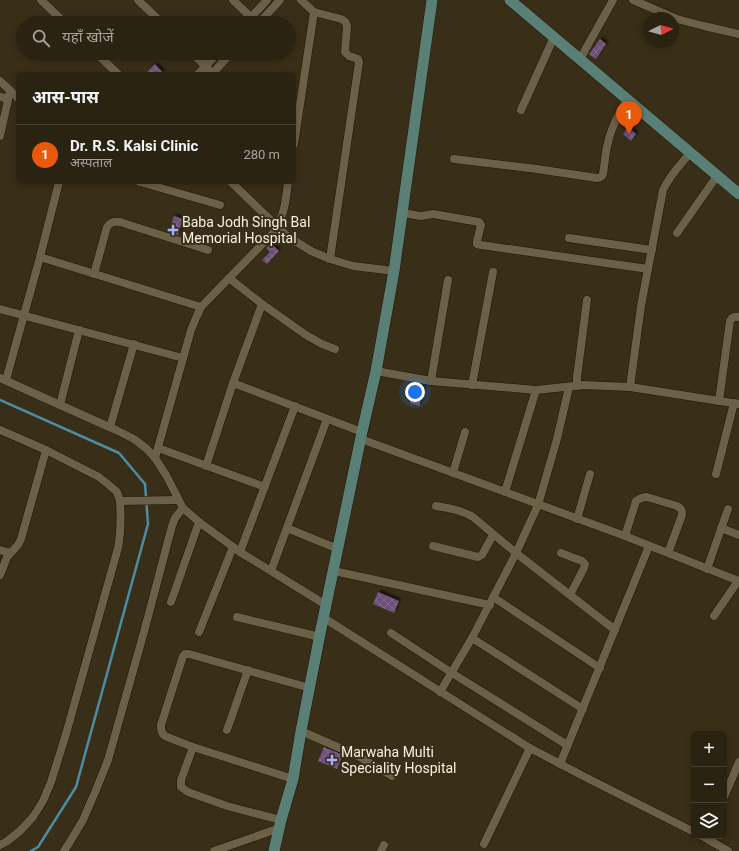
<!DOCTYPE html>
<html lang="hi">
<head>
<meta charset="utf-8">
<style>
  body { margin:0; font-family:Roboto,"Noto Sans Devanagari",sans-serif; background:#372f20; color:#f1f3f6 }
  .controls { position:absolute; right:12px; bottom:12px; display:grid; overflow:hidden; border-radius:6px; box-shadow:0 2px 6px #0003 }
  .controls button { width:36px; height:36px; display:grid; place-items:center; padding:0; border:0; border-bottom:1px solid #474032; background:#2b2312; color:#f1f3f6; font:20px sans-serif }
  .compass { position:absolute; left:643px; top:12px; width:36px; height:36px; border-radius:50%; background:#2b2312; box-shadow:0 2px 6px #0003; rotate:84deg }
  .you { position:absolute; left:415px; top:392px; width:14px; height:14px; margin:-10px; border:3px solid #fff; border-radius:50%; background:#1a73e8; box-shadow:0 0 0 6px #1a73e833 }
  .badge { display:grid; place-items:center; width:26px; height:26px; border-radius:50%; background:#ea580c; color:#fff; font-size:13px; font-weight:700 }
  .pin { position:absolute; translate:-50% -33px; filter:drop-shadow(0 1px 2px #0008) }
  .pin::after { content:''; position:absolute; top:21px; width:14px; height:12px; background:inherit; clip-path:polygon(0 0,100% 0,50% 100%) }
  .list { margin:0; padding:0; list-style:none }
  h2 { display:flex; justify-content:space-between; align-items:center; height:52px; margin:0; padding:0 16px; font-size:17px }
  h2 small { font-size:13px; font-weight:400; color:#a6a49f }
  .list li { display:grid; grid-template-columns:26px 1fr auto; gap:12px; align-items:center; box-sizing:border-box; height:60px; padding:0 16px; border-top:1px solid #474032 }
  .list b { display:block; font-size:15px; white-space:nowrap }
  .list p { margin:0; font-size:13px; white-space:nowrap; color:#a6a49f }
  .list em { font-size:13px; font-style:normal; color:#a6a49f }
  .icon { flex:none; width:22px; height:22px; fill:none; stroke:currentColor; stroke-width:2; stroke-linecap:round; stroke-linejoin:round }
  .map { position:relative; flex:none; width:739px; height:851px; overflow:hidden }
  .search { position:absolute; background:#2b2312; box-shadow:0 2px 6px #0003; left:16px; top:16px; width:280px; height:44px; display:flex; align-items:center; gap:10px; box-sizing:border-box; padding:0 14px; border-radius:22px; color:#a6a49f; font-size:15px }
  .panel { position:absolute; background:#2b2312; box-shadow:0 2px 6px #0003; left:16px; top:72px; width:280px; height:112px; border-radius:6px }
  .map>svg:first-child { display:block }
</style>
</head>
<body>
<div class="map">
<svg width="739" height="851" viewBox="0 0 739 851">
  <defs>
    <pattern id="building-cross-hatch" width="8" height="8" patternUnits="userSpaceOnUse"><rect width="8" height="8" fill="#6d4f77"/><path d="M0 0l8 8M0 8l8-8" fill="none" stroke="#82698a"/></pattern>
    <filter id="shadow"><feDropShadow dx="2.5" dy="-2.5" stdDeviation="1" flood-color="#0009"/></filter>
  </defs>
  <rect width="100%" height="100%" fill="#392f18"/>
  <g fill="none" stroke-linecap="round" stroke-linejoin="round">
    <polyline stroke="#4d8ca3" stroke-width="2.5" points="0,400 119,453 145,484 148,524 76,787 38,847 31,851"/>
  </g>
  <g fill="url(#building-cross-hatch)" filter="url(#shadow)">
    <polygon points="600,39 606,44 596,59 589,54"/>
    <polygon points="155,64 164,74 145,74"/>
    <polygon points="628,127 636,134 631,141 623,134"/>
    <polygon points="174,216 183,219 178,235 169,232"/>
    <polygon points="271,243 279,251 267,264 262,260 270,252 266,248"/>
    <polygon points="415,384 424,387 419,406 410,403"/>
    <polygon points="378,592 399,601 394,613 373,604"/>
    <polygon points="324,747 343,755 337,769 318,761"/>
  </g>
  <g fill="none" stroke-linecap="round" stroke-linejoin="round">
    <g stroke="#201702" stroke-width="9">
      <g id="minor">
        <polyline points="41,0 65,23"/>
        <polyline points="138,0 162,23"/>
        <polyline points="233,0 257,23"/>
        <polyline points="633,0 677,19 704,26 739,34"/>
        <path d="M 314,12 L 341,19 C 345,21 346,22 347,26 L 345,52 L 349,56 L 358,59 L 359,62 L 330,259"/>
        <polyline points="246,23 267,0"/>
        <polyline points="259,23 280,0"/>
        <polyline points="96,53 118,74"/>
        <polyline points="192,53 212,73"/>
        <polyline points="580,59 613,0"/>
        <polyline points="198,74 218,53"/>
        <polyline points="212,74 231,53"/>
        <polyline points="0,81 18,98"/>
        <polyline points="0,97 8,99"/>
        <polyline points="521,110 554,37"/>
        <polyline points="0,136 10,91"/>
        <polyline points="294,144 314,12 301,0"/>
        <path d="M 454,159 L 537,169 L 597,178 C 600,178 602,177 603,174 C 605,163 605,153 608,143 C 611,127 619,113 627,100"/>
        <polyline points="140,182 220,205"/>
        <polyline points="231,182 287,236 311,251 330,259 353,266 394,271"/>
        <polyline points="402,213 421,216 433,214 479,222 481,225 477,241 477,244 481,245 648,269"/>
        <polyline points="677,233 717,176"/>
        <polyline points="569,238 652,250"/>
        <polyline points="40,257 201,307"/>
        <path d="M 94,274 L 107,227 C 111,222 114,221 120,222 L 208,250"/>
        <polyline points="229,278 262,304 306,335 322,344 335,349"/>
        <polyline points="0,309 183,358"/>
        <polyline points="376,371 431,381 536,390 583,385 630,387 739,404"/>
        <polyline points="0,378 60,405 116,430 134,439 147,449 155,458 166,475 183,508 199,522 240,552 326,605"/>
        <polyline points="6,380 40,257 59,182"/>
        <polyline points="431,381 448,280"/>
        <polyline points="233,383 362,432"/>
        <polyline points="472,385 493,272"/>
        <polyline points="577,386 577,377 587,300"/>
        <path d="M 630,387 L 641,306 L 663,190 C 669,176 680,165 690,153"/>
        <path d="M 719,401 L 730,321 C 732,317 735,316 739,317"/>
        <polyline points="60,405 79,330"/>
        <polyline points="110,427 134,344"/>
        <polyline points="0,430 46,450 99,477 109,485 117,492 120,501"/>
        <polyline points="361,439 625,536 739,581"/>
        <polyline points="158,448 265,487"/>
        <path d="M 155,458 L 191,330 L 196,318 L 201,307 L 273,233 C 284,218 286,200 288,182"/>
        <polyline points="206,466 233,383 262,304"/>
        <polyline points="453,473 465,432"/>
        <polyline points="716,474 734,403"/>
        <polyline points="505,492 536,390"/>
        <path d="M 436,506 C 449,508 461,510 473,517 L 516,553 L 615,630"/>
        <polyline points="577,519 590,474"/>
        <polyline points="287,528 338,549"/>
        <polyline points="721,528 739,535"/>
        <path d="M 625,536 L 636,501 C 640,498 642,497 647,497 L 677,506 C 682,509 682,510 682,515 L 668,553"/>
        <polyline points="433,546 478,557 482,555 493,535"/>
        <polyline points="0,550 10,553"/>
        <polyline points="240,552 295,406"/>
        <polyline points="561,553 582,561 585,564 584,568 570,595"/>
        <polyline points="707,569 728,509"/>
        <polyline points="271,571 327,419"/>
        <polyline points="334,571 490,605"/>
        <polyline points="0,575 7,557 18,545 21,539 46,450"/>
        <polyline points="493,597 600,668"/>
        <polyline points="171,602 199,522"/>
        <polyline points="714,616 738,581"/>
        <polyline points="237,617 320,637"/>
        <polyline points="324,618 528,747 585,777 694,832"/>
        <polyline points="199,632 233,547"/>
        <polyline points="391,633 452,673 567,745"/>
        <polyline points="472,638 583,709"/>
        <polyline points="440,692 472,638 516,553 538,505 557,439 569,387"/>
        <polyline points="227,730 248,670"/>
        <polyline points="301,731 358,756 392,776"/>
        <polyline points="193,747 181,780 181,787 188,792 227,806 281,820"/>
        <polyline points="560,764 649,546"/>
        <path d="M 293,779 L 193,747 L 167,737 C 161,734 161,730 161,725 L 183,656 L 185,654 L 189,654 L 310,688"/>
        <polyline points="724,797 739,762"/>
        <polyline points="702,836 728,851"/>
        <polyline points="484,844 530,748"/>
        <path d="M 0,845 L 6,842 L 20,831 L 33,817 L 43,801 L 51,782 L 66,734 L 118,548 C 121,532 121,517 120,501 L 178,500"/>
        <polyline points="64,851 68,845 83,820 96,790 108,760 144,632 172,526 175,518 183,508"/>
        <polyline points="214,851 280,828"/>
        <polyline points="381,851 384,845"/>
      </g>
    </g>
    <g stroke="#201702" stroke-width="12">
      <g id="major">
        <polyline points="510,0 739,194"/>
        <polyline points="274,851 281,820 293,779 301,731 321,629 362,432 376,371 394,271 432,0"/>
      </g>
    </g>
    <use href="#minor" stroke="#6b6048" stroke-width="8"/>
    <use href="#major" stroke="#5a7f76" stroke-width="11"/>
  </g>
  <g fill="#a5b1fc" stroke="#392f18" stroke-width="1.5">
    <path d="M171 224h4v4h4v4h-4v4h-4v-4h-4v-4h4z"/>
    <path d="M330 754h4v4h4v4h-4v4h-4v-4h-4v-4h4z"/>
  </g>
  <g text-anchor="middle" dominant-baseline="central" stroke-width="4" stroke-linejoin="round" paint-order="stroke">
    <g font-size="14" fill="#f6f0e2" stroke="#392f18" text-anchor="start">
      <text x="182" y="222">Baba Jodh Singh Bal<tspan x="182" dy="16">Memorial Hospital</tspan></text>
      <text x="341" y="752">Marwaha Multi<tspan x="341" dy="16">Speciality Hospital</tspan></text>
    </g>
  </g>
</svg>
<div class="controls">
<button>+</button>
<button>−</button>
<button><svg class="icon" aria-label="layers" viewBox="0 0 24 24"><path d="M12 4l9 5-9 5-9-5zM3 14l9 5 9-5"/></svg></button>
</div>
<svg class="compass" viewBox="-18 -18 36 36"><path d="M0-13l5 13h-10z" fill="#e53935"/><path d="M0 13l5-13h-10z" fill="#a6a49f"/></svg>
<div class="you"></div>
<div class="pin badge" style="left:629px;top:134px">1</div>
<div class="search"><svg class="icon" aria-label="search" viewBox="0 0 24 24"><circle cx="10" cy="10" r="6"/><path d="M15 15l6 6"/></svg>यहाँ खोजें</div>
<section class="panel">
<h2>आस-पास<small></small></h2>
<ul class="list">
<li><span class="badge">1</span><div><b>Dr. R.S. Kalsi Clinic</b><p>अस्पताल</p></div><em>280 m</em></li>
</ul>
</section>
</div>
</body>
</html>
